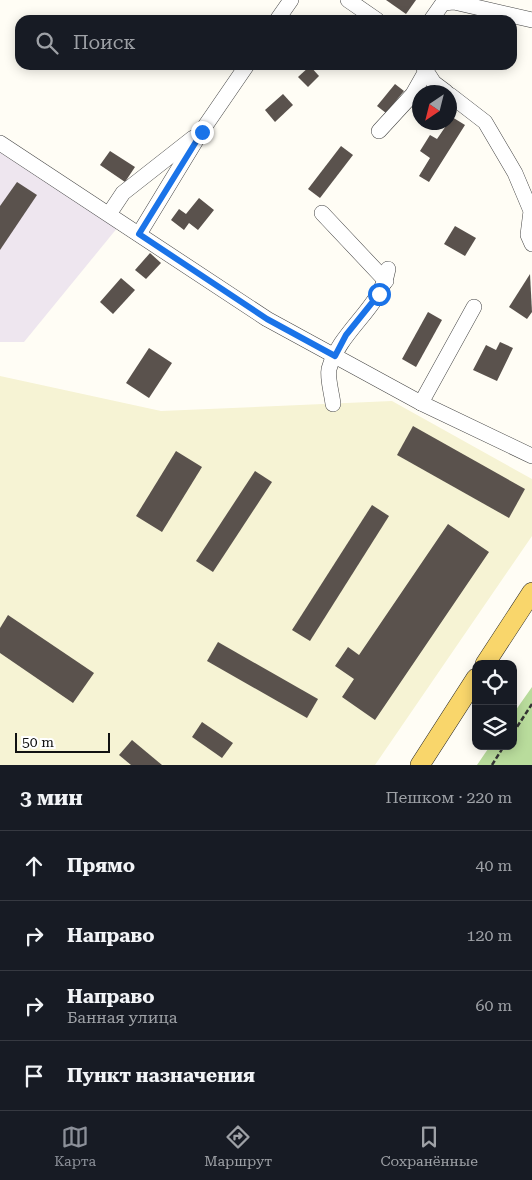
<!DOCTYPE html>
<html lang="ru">
<head>
<meta charset="utf-8">
<style>
  body { margin:0; font-family:"Roboto Serif",serif; background:#20242c; color:#f1f3f6 }
  .controls { position:absolute; right:15px; bottom:15px; display:grid; overflow:hidden; border-radius:10px; box-shadow:0 2px 12px #0003 }
  .controls button { width:45px; height:45px; display:grid; place-items:center; padding:0; border:0; border-bottom:1px solid #363941; background:#171b24; color:#f1f3f6; font:25px sans-serif }
  .compass { position:absolute; left:412px; top:85px; width:45px; height:45px; border-radius:50%; background:#171b24; box-shadow:0 2px 12px #0003; rotate:215deg }
  .scale { position:absolute; left:15px; bottom:12px; width:95px; box-sizing:border-box; padding-left:5px; border:2px solid #111; border-top:0; font-size:14px; line-height:18px; white-space:nowrap; color:#111; -webkit-text-stroke:4px #fff; paint-order:stroke }
  .stop { position:absolute; width:15px; height:15px; margin:-11px; border:4px solid #1a73e8; border-radius:50%; background:#fff }
  .stop.end { background:#1a73e8; border-color:#fff; box-shadow:0 1px 5px #0008 }
  .list { margin:0; padding:0; list-style:none }
  h2 { display:flex; justify-content:space-between; align-items:center; height:65px; margin:0; padding:0 20px; font-size:21px }
  h2 small { font-size:16px; font-weight:400; color:#9ea1a6 }
  .list li { display:grid; grid-template-columns:32px 1fr auto; gap:15px; align-items:center; box-sizing:border-box; height:70px; padding:0 20px; border-top:1px solid #363941 }
  .list b { display:block; font-size:19px; white-space:nowrap }
  .list p { margin:0; font-size:16px; white-space:nowrap; color:#9ea1a6 }
  .list em { font-size:16px; font-style:normal; color:#9ea1a6 }
  .icon { flex:none; width:28px; height:28px; fill:none; stroke:currentColor; stroke-width:2; stroke-linecap:round; stroke-linejoin:round }
  .map { position:relative; flex:none; width:532px; height:765px; overflow:hidden }
  .search { position:absolute; background:#171b24; box-shadow:0 2px 12px #0003; left:15px; right:15px; top:15px; height:55px; display:flex; align-items:center; gap:12px; box-sizing:border-box; padding:0 18px; border-radius:15px; color:#9ea1a6; font-size:19px }
  .sheet { height:345px; background:#171b24 }
  nav { display:flex; justify-content:space-around; align-items:center; box-sizing:border-box; height:70px; border-top:1px solid #363941; background:#171b24; font-size:14px; color:#9ea1a6 }
  nav a { display:grid; justify-items:center; gap:2px }
  nav .on { color:#8c9099 }
  .map>svg:first-child { display:block }
</style>
</head>
<body>
<div class="map">
<svg width="532" height="765" viewBox="0 0 532 765">
  <rect width="100%" height="100%" fill="#fffdf5"/>
  <polygon fill="#eee6ef" points="0,152 118,227 24,342 0,342"/>
  <polygon fill="#f6f3d4" points="0,376 161,411 392,401 532,479 532,536 375,765 0,765"/>
  <polygon fill="#b9dc9c" points="532,687 532,765 477,765 490,746 513,746 513,714"/>
  <g fill="#5a524d">
    <polygon points="386,0 416,0 406,14"/>
    <polygon points="310,66 319,76 308,87 298,77"/>
    <polygon points="395,84 404,91 386,113 377,106"/>
    <polygon points="283,94 293,105 275,122 265,110"/>
    <polygon points="452,117 465,125 429,182 419,176 430,158 420,151 430,135 437,139"/>
    <polygon points="341,146 353,155 320,198 308,189"/>
    <polygon points="110,151 135,167 125,182 100,165"/>
    <polygon points="17,182 37,195 0,250 0,206"/>
    <polygon points="199,198 214,210 198,230 189,223 184,230 171,220 179,209 186,214"/>
    <polygon points="455,226 476,238 465,256 444,244"/>
    <polygon points="150,253 161,263 146,279 135,270"/>
    <polygon points="530,274 532,312 527,319 509,307"/>
    <polygon points="121,278 135,290 113,314 100,302"/>
    <polygon points="428,312 442,320 416,367 402,359"/>
    <polygon points="500,342 513,348 497,381 473,370 486,345 496,350"/>
    <polygon points="149,348 172,363 149,398 126,383"/>
    <polygon points="413,426 525,489 509,518 397,455"/>
    <polygon points="176,451 202,467 162,532 136,516"/>
    <polygon points="255,471 272,482 213,572 196,561"/>
    <polygon points="372,505 389,516 310,641 292,630"/>
    <polygon points="448,524 489,552 375,720 342,697 354,679 335,666 348,647 359,655"/>
    <polygon points="8,615 94,673 73,703 0,653 0,628"/>
    <polygon points="218,642 318,699 307,718 207,661"/>
    <polygon points="202,722 233,743 222,758 192,737"/>
    <polygon points="132,740 162,765 131,765 119,755"/>
  </g>
  <g fill="none" stroke-linecap="round" stroke-linejoin="round">
    <g stroke="#444" stroke-width="16">
      <g id="minor">
        <polyline points="348,0 377,20"/>
        <polyline points="277,20 291,0"/>
        <polyline points="431,20 443,3 454,2 532,20"/>
        <polyline points="423,66 434,83 446,92"/>
        <polyline points="450,95 485,122 515,173 531,211 528,235 532,244"/>
        <polyline points="379,131 413,94 426,71"/>
        <polyline points="0,143 267,319 421,403 532,456"/>
        <polyline points="322,213 386,281"/>
        <polyline points="109,214 123,193 193,138"/>
        <polyline points="139,234 201,132 247,65"/>
        <polyline points="421,403 474,307"/>
        <path d="M 333,404 C 332,394 327,378 329,369 C 340,330 381,308 388,269"/>
      </g>
    </g>
    <g stroke="#222" stroke-width="20">
      <g id="major">
        <polyline points="485,664 532,592"/>
        <polyline points="420,765 476,678"/>
      </g>
    </g>
    <g stroke="#333" stroke-width="2.5" stroke-dasharray="5 2.5" stroke-linecap="butt">
      <polyline points="513,733 532,704"/>
      <polyline points="492,765 504,746"/>
    </g>
    <use href="#minor" stroke="#fff" stroke-width="15"/>
    <use href="#major" stroke="#f9d66b" stroke-width="19"/>
  </g>
  <g fill="none" stroke-linecap="round" stroke-linejoin="round">
    <polyline stroke="#1a73e8" stroke-width="6" points="202,132 139,234 267,319 335,356 346,335 379,294"/>
  </g>
</svg>
<div class="controls">
<button><svg class="icon" aria-label="locate" viewBox="0 0 24 24"><circle cx="12" cy="12" r="6"/><path d="M12 2v4M12 18v4M2 12h4M18 12h4"/></svg></button>
<button><svg class="icon" aria-label="layers" viewBox="0 0 24 24"><path d="M12 4l9 5-9 5-9-5zM3 14l9 5 9-5"/></svg></button>
</div>
<svg class="compass" viewBox="-18 -18 36 36"><path d="M0-13l5 13h-10z" fill="#e53935"/><path d="M0 13l5-13h-10z" fill="#9ea1a6"/></svg>
<div class="scale">50 m</div>
<div class="stop" style="left:379px;top:294px"></div>
<div class="stop end" style="left:202px;top:132px"></div>
<div class="search"><svg class="icon" aria-label="search" viewBox="0 0 24 24"><circle cx="10" cy="10" r="6"/><path d="M15 15l6 6"/></svg>Поиск</div>
</div>
<section class="sheet">
<h2>3 мин<small>Пешком · 220 m</small></h2>
<ul class="list">
<li><svg class="icon" aria-label="ahead" viewBox="0 0 24 24"><path d="M12 20V5M6 11l6-6 6 6"/></svg><div><b>Прямо</b></div><em>40 m</em></li>
<li><svg class="icon" aria-label="right" viewBox="0 0 24 24"><path d="M7 20v-9h11M14 6l5 5-5 5"/></svg><div><b>Направо</b></div><em>120 m</em></li>
<li><svg class="icon" aria-label="right" viewBox="0 0 24 24"><path d="M7 20v-9h11M14 6l5 5-5 5"/></svg><div><b>Направо</b><p>Банная улица</p></div><em>60 m</em></li>
<li><svg class="icon" aria-label="arrive" viewBox="0 0 24 24"><path d="M6 21V4h12l-3 4 3 4H6"/></svg><div><b>Пункт назначения</b></div></li>
</ul>
</section>
<nav>
<a class="on"><svg class="icon" aria-label="map" viewBox="0 0 24 24"><path d="M3 6l6-2 6 2 6-2v14l-6 2-6-2-6 2zM9 4v14M15 6v14"/></svg>Карта</a>
<a><svg class="icon" aria-label="directions" viewBox="0 0 24 24"><path d="M12 3l9 9-9 9-9-9zM9 14v-3h6M13 9l2 2-2 2"/></svg>Маршрут</a>
<a><svg class="icon" aria-label="saved" viewBox="0 0 24 24"><path d="M7 4h10v16l-5-4-5 4z"/></svg>Сохранённые</a>
</nav>
</body>
</html>
